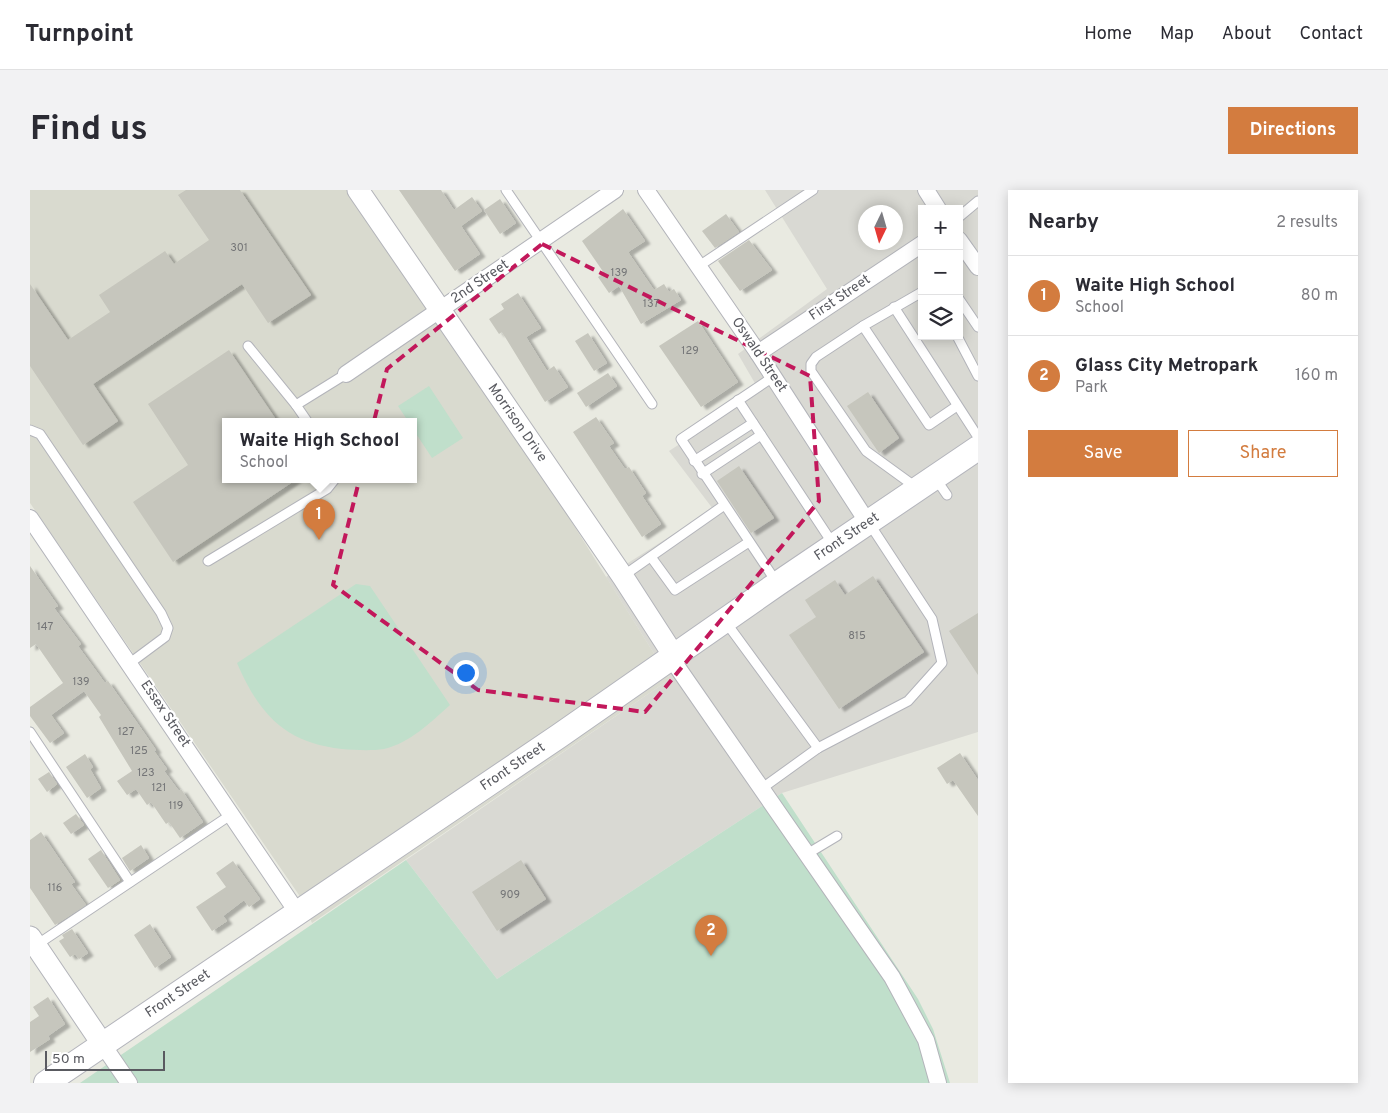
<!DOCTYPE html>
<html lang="en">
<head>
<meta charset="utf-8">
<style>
  body { margin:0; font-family:Overpass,sans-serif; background:#f2f2f3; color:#2b2b33 }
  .controls { position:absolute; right:15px; top:15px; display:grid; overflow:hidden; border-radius:0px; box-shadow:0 2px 12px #0003 }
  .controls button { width:45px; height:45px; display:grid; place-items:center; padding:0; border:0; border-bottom:1px solid #e1e1e2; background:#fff; color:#2b2b33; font:25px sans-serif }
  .compass { position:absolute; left:828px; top:15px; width:45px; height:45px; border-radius:50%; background:#fff; box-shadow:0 2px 12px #0003; rotate:185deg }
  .scale { position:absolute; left:15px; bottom:12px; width:120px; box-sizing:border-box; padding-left:5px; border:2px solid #595a60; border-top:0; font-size:14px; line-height:18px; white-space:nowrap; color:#595a60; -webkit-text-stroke:4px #fff; paint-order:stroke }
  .you { position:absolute; left:435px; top:482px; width:18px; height:18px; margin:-12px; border:4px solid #fff; border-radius:50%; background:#1a73e8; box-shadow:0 0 0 8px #1a73e833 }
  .badge { display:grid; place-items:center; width:32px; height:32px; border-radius:50%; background:#d37c3f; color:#fff; font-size:16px; font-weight:700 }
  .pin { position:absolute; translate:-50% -41px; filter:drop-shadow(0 1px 2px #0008) }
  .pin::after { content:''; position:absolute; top:26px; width:18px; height:15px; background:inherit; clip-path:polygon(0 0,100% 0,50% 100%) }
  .popup { position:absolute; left:192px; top:228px; width:195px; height:65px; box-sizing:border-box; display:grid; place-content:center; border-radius:0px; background:#fff; filter:drop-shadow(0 1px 4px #0005); font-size:16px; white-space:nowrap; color:#7c7c81 }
  .popup b { font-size:19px; color:#2b2b33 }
  .popup::after { content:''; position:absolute; left:50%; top:100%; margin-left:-10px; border:10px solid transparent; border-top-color:#fff }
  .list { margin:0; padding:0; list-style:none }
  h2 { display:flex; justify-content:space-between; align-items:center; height:65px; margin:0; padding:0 20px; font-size:21px }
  h2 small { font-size:16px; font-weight:400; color:#7c7c81 }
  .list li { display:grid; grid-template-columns:32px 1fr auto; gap:15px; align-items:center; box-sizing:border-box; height:80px; padding:0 20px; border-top:1px solid #e1e1e2 }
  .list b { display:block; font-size:19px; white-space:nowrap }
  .list p { margin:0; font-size:16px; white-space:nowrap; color:#7c7c81 }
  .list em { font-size:16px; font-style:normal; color:#7c7c81 }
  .actions { display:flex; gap:10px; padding:15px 20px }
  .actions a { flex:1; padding:11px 0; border:1px solid #d37c3f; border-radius:0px; text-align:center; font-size:18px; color:#d37c3f }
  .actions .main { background:#d37c3f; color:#fff }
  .icon { flex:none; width:28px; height:28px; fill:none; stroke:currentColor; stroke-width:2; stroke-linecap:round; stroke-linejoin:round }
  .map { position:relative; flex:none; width:948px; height:893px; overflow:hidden; border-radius:0px }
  header { display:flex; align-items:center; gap:30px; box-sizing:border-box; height:70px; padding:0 25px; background:#fff; border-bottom:1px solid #e1e1e2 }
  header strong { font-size:24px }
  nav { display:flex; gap:28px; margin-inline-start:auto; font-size:18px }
  .intro { display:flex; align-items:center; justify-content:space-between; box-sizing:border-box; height:120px; padding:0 30px }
  h1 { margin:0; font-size:35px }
  .button { padding:12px 22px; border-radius:0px; background:#d37c3f; color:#fff; font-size:18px; font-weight:700 }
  main { display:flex; gap:30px; padding:0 30px }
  aside { flex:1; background:#fff; border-radius:0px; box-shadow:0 2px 12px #0003 }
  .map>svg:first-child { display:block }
</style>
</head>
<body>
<header>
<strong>Turnpoint</strong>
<nav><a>Home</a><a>Map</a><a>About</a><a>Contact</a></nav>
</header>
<div class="intro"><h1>Find us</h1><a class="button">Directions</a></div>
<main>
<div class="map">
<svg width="948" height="893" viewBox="0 0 948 893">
  <defs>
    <filter id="shadow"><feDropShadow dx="5.5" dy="3" stdDeviation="1" flood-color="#0004"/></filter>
  </defs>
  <rect width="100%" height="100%" fill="#e9eae1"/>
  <path fill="#d9d9d3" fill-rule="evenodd" d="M 735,0 L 948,0 L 948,542 L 752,603 L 467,789 L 376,670 L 640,489 L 576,387 L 683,319 L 639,261 L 730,202 L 708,164 L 797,99 ZM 892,19 L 929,19 L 929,146 L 892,146 ZM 836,22 L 866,22 L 866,52 L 836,52 Z"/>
  <path fill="#d9dacf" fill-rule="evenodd" d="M 0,0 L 328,0 L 409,120 L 640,489 L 282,733 L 269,705 L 0,313 ZM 195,231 L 383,231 L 383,289 L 195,289 Z"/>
  <g fill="#c0dfcb">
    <polygon points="399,196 433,248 402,268 383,239 383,231 378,231 368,216"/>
    <path d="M 326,394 L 340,396 L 420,515 C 401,532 380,553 354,559 C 341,561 325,560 312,559 C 255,553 229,524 207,473 Z"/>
    <polygon points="752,603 888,809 903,839 920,893 50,893 376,670 467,789"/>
  </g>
  <g fill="#c6c6bd" filter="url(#shadow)">
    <polygon points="156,0 210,0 281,105 238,133 212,94 63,194 88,231 53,255 0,176 0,94 38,150 80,122 69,105 135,61 144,74 179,50 148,5"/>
    <polygon points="369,0 411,0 424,20 442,7 452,21 431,36 450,64 425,81"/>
    <polygon points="470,9 486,33 470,44 454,20"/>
    <polygon points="593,19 615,51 598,62 624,100 634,94 639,102 644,99 651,110 611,134 589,96 579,103 568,87 574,83 552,51"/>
    <polygon points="696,24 709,42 685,58 672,41"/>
    <polygon points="719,50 742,80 710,101 688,71"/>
    <polygon points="488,103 511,138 496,147 517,181 524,176 538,197 515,212 472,142 469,144 459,129 474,119 471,114"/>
    <polygon points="668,131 708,192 671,217 629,156"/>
    <polygon points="558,143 577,173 564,181 545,151"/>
    <polygon points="199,160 247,231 195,231 195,289 267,289 143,372 103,312 158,275 118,214"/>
    <polygon points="578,183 587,196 556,217 547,203"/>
    <polygon points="838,202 869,248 849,263 817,216"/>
    <polygon points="566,227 584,253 579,256 595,279 599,277 616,303 612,306 631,334 612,347 543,242"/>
    <polygon points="709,276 744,328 721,343 687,291"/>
    <polygon points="0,376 28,416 24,418 51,454 48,456 75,493 78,491 92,511 126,560 124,561 137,579 134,581 149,601 151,599 173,632 150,648 139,632 136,634 121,612 117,615 106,599 97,605 87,591 102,581 69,527 71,525 54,501 21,525 34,543 20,553 0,526 0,517 33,493 6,454 0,458"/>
    <polygon points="843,386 894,462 809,519 759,445 786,427 775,410 805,390 815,405"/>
    <polygon points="948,423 948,485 919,441"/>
    <polygon points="930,563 948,590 948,626 923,590 917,594 907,578"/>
    <polygon points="55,564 63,577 60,579 71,598 57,608 36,577"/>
    <polygon points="19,582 27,594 17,602 8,589"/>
    <polygon points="46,624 54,635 41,644 33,633"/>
    <polygon points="11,642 45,692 41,694 56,715 25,735 0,698 0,650"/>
    <polygon points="111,655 119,668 100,681 92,668"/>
    <polygon points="71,660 90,690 78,698 58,669"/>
    <polygon points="491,670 516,709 467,741 442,702"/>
    <polygon points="203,671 230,709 219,717 214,710 193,726 197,731 182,741 166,717 196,697 186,683"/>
    <polygon points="120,734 141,767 125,778 104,745"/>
    <polygon points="42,739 58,763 49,769 45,764 40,767 29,751 34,748 32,745"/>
    <polygon points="18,807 35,834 18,846 20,849 0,862 0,832 9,826 3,817"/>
  </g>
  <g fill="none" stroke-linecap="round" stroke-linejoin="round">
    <g stroke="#b3b4ba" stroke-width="11">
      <g id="service">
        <polyline points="476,0 622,214"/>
        <polyline points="929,27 948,11"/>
        <polyline points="669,76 783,0"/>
        <polyline points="929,109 948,137"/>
        <polyline points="864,117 948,247"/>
        <polyline points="833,136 899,235 927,216"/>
        <polyline points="927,146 948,186"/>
        <polyline points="218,156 266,215"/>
        <polyline points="743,187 651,249 747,393"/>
        <polyline points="708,210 803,354"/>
        <polyline points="277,231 266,215 316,184"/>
        <polyline points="0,240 10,244 131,423 138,438 135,447 100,473"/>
        <polyline points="664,271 723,233"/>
        <polyline points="672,284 731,245"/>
        <polyline points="906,289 917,305"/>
        <polyline points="887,298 836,261 781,181 781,174 786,167 833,136 892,102"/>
        <polyline points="621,367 645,400 719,352"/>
        <polyline points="178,371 297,299 305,289"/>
        <polyline points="593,386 693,316"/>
        <polyline points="695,431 788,558"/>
        <polyline points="0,542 100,692"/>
        <polyline points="731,599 788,558 878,511 912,473 902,429 839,333"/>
        <polyline points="777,664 807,646"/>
        <polyline points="5,756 202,624"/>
      </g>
    </g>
    <g stroke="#b3b4ba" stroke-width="18">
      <g id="minor">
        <polyline points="616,0 728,163 838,333"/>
        <polyline points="896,0 908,19"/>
        <polyline points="929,50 948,77"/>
        <polyline points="728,163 892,54"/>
        <polyline points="316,184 585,0"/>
        <polyline points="0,328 267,722"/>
        <polyline points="641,468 862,787 896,850 908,893"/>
        <polyline points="73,855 99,893"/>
      </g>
    </g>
    <g stroke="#b3b4ba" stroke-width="23">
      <g id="tertiary">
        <polyline points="328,0 593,387 644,466"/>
        <polyline points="0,747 73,855"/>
      </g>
    </g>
    <g stroke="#b4b5bc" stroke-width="26">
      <polyline id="secondary" points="16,893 529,546 747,394 948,258"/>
    </g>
    <use href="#service" stroke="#fff" stroke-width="9"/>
    <use href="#minor" stroke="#fff" stroke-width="16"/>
    <use href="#tertiary" stroke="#fff" stroke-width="21"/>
    <use href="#secondary" stroke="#fff" stroke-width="24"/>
  </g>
  <path fill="none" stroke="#c2185b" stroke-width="4" stroke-dasharray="10 6" stroke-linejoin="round" d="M 512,54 L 780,186 L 789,311 L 615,522 L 448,500 L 303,395 L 357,179 Z"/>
  <g text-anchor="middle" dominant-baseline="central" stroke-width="4.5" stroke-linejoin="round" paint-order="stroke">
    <g font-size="11" fill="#747577">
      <text x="209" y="58">301</text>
      <text x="589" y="83">139</text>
      <text x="621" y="114">137</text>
      <text x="660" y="161">129</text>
      <text x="15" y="437">147</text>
      <text x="827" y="446">815</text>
      <text x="51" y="492">139</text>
      <text x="96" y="542">127</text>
      <text x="109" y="561">125</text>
      <text x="116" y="583">123</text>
      <text x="129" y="598">121</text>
      <text x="146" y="616">119</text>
      <text x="25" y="698">116</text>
      <text x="480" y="705">909</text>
    </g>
    <g font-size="14" fill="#595a60" stroke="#fff">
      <text transform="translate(450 92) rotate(-34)">2nd Street</text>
      <text transform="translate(810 108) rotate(-34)">First Street</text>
      <text transform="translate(729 165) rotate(56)">Oswald Street</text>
      <text transform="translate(487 233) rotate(55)">Morrison Drive</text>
      <text transform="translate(817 347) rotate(-34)">Front Street</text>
      <text transform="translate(135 524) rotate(56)">Essex Street</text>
      <text transform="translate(483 577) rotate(-34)">Front Street</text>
      <text transform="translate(148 804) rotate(-34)">Front Street</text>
    </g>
  </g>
</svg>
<div class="controls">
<button>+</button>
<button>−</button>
<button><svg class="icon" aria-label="layers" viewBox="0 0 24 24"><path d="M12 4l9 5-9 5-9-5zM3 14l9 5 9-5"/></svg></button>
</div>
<svg class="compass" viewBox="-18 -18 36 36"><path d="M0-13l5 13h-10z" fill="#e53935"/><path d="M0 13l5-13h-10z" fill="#7c7c81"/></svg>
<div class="scale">50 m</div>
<div class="you"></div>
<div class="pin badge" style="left:289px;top:350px">1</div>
<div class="popup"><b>Waite High School</b>School</div>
<div class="pin badge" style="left:681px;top:766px">2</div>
</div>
<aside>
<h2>Nearby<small>2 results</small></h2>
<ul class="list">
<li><span class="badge">1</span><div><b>Waite High School</b><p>School</p></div><em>80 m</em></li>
<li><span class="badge">2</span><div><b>Glass City Metropark</b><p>Park</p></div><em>160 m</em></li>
</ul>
<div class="actions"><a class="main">Save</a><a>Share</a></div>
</aside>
</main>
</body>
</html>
